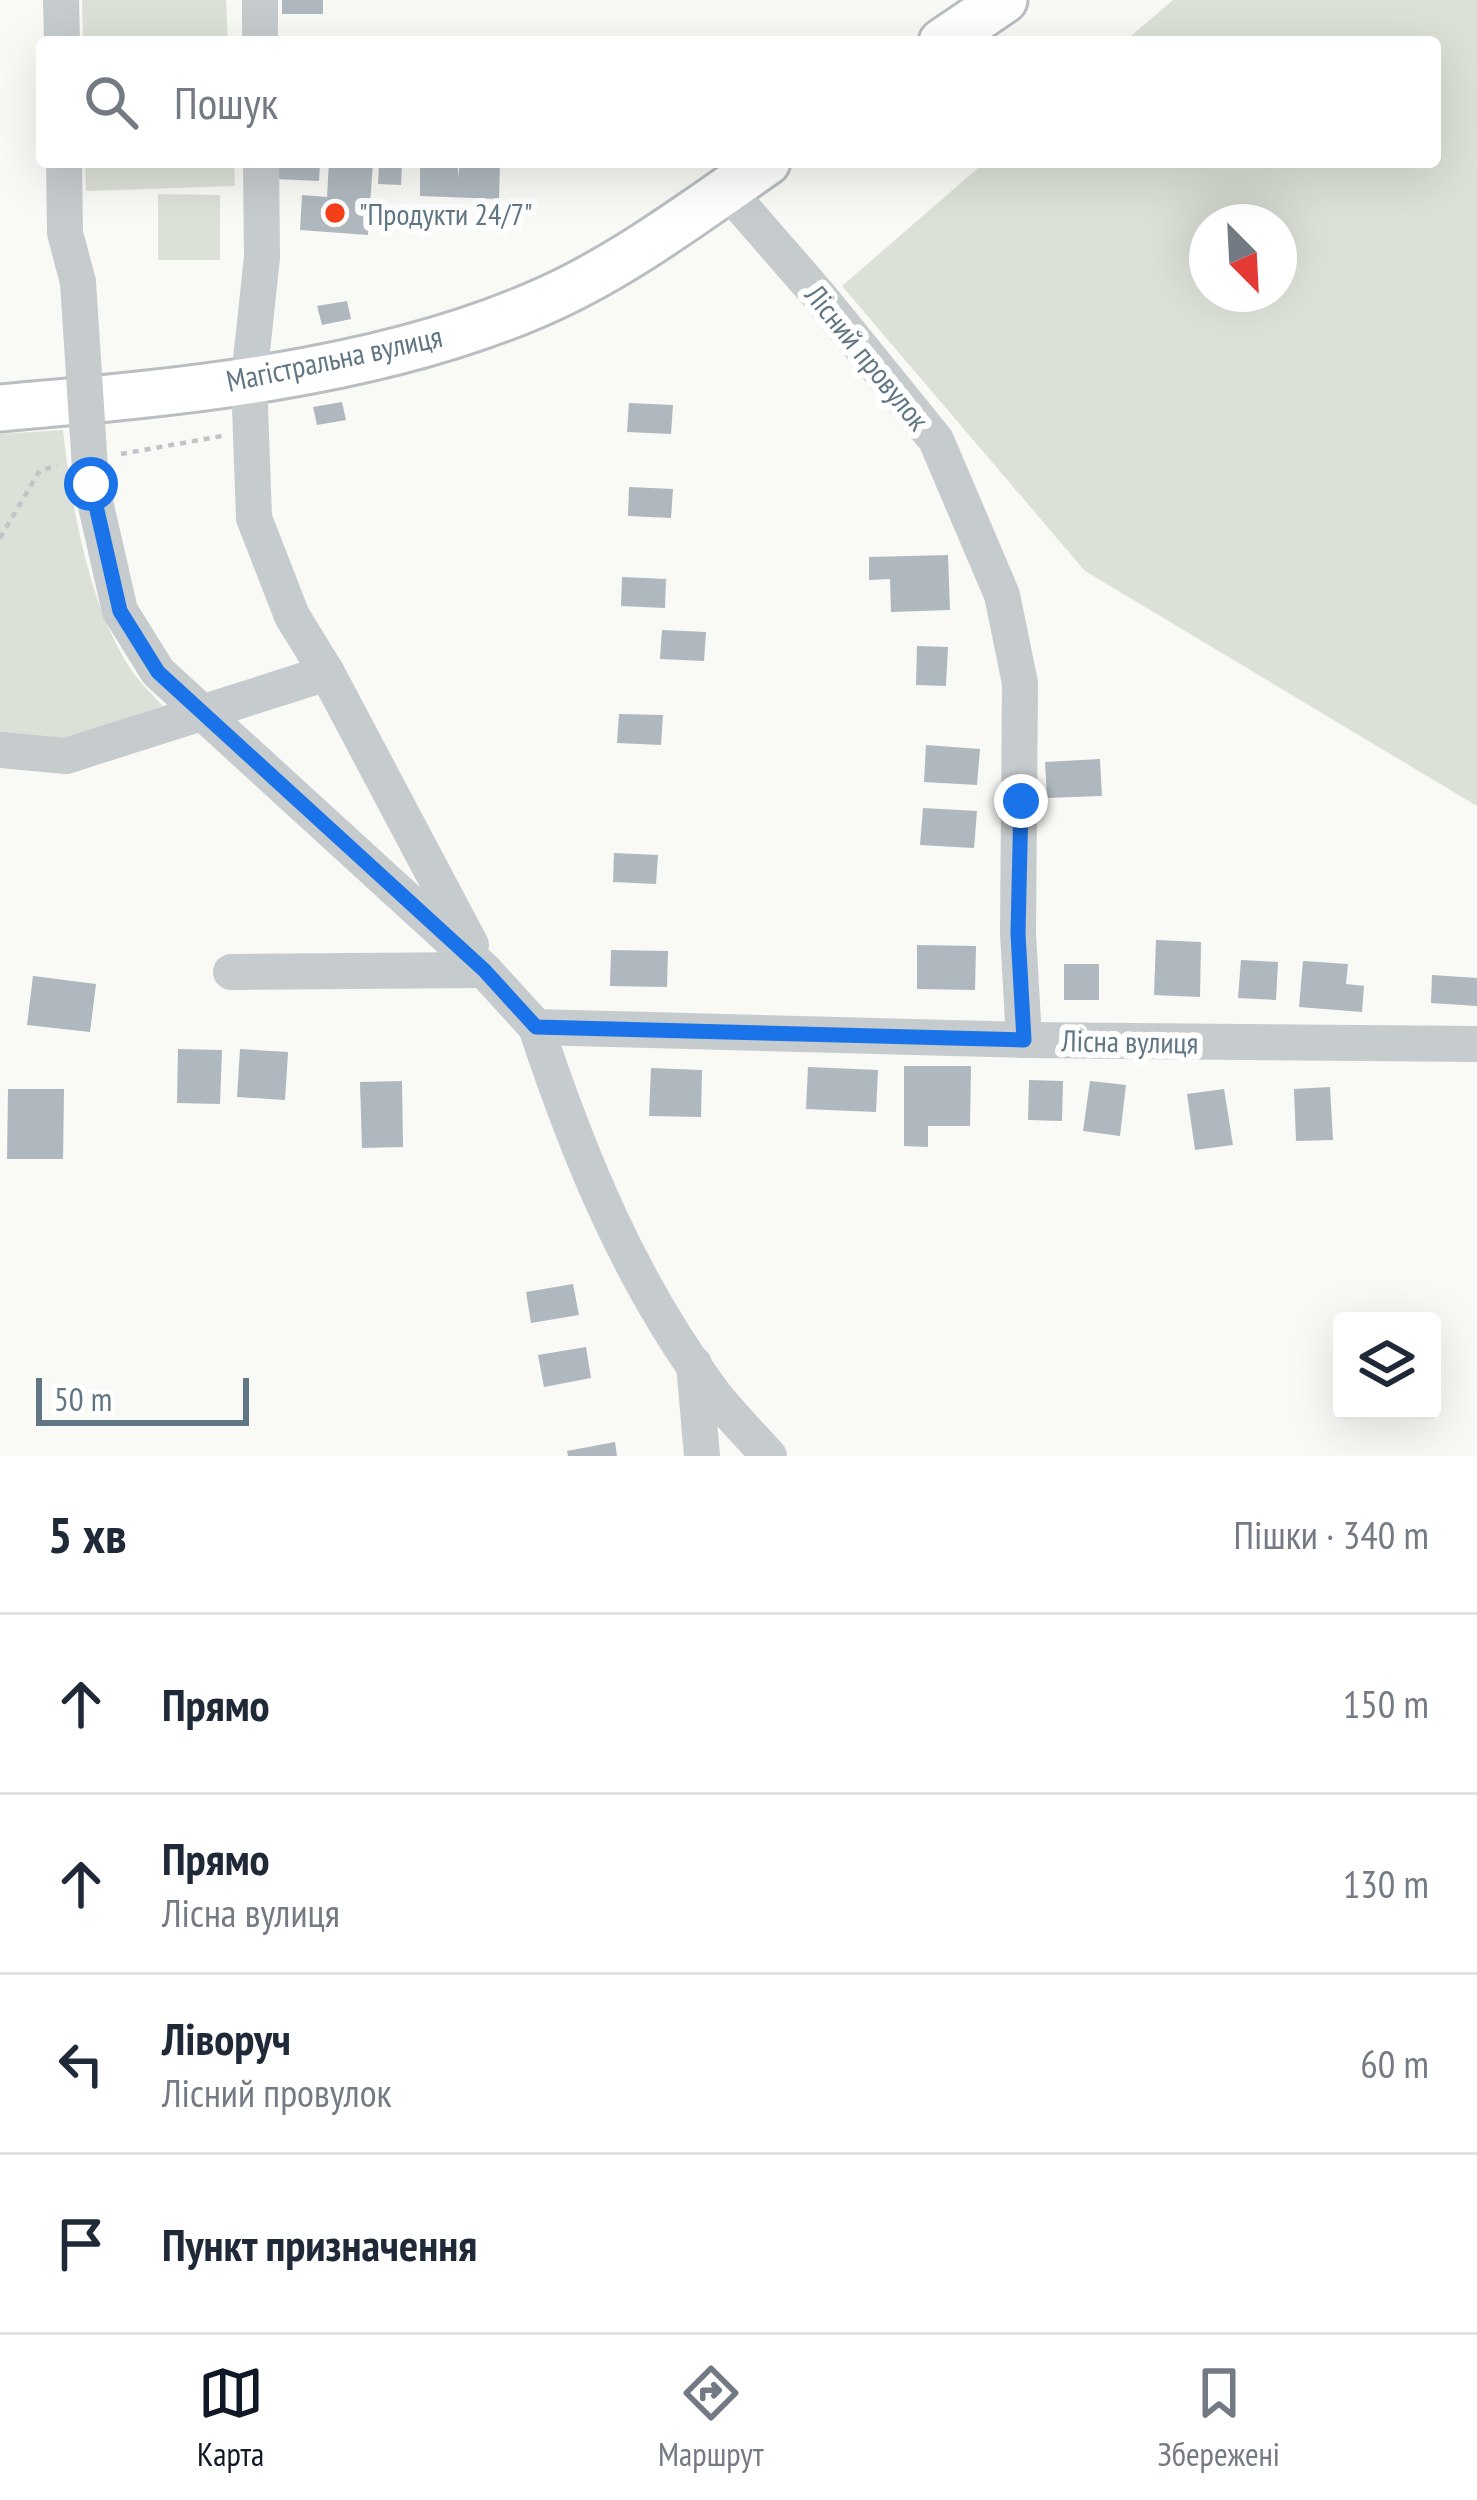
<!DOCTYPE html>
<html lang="uk">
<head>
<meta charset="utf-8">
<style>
  body { margin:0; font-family:"PT Sans Narrow",sans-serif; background:#f2f2f3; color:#1f2937 }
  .controls { position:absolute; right:36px; bottom:36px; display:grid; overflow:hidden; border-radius:12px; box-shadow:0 12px 48px #0002 }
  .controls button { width:108px; height:108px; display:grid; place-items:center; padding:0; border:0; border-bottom:3px solid #e0e1e3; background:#fff; color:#1f2937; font:60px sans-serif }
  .compass { position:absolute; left:1189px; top:204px; width:108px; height:108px; border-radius:50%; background:#fff; box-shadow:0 12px 48px #0002; rotate:156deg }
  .scale { position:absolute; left:36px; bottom:30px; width:213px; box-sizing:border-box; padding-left:12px; border:6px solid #607684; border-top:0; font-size:33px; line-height:42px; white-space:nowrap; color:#607684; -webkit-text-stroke:9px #fff; paint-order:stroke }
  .stop { position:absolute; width:36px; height:36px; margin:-27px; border:9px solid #1a73e8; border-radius:50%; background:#fff }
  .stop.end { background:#1a73e8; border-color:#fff; box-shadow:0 3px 12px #0008 }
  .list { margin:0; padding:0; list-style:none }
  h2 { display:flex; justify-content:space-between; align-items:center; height:156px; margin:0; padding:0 48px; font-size:51px }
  h2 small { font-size:39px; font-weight:400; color:#747a83 }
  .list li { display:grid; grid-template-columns:78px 1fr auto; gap:36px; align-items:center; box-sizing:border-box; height:180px; padding:0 48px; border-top:3px solid #e0e1e3 }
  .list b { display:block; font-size:45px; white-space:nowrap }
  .list p { margin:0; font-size:39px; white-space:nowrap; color:#747a83 }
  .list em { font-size:39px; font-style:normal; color:#747a83 }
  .icon { flex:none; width:66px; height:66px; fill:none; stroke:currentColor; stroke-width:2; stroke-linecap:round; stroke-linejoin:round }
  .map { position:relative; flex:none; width:1477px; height:1456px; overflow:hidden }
  .search { position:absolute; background:#fff; box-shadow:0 12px 48px #0002; left:36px; right:36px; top:36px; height:132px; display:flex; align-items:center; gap:30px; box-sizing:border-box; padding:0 42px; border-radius:12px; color:#747a83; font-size:45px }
  .sheet { height:876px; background:#fff }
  nav { display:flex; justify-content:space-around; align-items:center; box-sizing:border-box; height:168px; border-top:3px solid #e0e1e3; background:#fff; font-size:33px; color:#747a83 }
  nav a { display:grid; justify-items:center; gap:6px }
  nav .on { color:#111827 }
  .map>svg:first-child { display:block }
</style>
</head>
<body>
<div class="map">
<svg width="1477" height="1456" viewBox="0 0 1477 1456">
  <rect width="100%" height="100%" fill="#f9f9f6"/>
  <g fill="#dbe1d6" fill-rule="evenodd">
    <polygon points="82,0 226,0 228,42 83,42"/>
    <path d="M 1173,0 L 1477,0 L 1477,806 L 1085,571 L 842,286 L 985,162 L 1435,162 L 1435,42 L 1124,42 ZM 1207,222 L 1279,222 L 1279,294 L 1207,294 Z"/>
    <polygon points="85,162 234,162 235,186 86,191"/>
    <polygon points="158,194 220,195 220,260 158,260"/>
    <path d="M 63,430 C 71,504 89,608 132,671 C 140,683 153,695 163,706 L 65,739 L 0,737 L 0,434 Z"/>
  </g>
  <g fill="#aeb8be">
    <rect x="282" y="0" width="41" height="14"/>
    <polygon points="275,162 320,162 319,181 275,179"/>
    <polygon points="329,162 373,162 368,235 300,230 302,195 327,197"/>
    <polygon points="379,162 416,162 416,167 402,166 401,185 378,184"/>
    <polygon points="420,162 457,162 459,178 459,162 500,162 499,199 420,196"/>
    <polygon points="347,301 351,319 322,325 317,306"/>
    <polygon points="342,402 346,420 317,425 313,407"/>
    <polygon points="629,403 673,405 671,434 627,432"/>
    <polygon points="629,487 673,489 671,518 628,516"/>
    <polygon points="948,555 950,610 891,612 890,579 869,580 869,557"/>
    <polygon points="622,577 666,579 665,608 621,606"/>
    <polygon points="662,630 706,632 704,661 660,659"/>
    <polygon points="917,646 948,647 946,686 916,685"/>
    <polygon points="619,714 663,715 661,745 617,743"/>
    <polygon points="926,745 980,749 977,785 924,782"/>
    <polygon points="1100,759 1102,796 1047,798 1045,762"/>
    <polygon points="923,808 977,811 974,848 920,845"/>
    <polygon points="614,853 658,855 656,884 613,882"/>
    <polygon points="1156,940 1201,942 1200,997 1154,995"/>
    <polygon points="917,945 976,946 975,990 917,989"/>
    <polygon points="611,950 668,951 667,987 610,986"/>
    <polygon points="1241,960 1278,962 1276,1000 1238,998"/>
    <polygon points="1303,961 1348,964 1346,984 1364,986 1362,1012 1299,1007"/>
    <rect x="1064" y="964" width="35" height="36"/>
    <polygon points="1432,975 1477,978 1477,1006 1431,1003"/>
    <polygon points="33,976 96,984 90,1032 27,1025"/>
    <polygon points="178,1049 222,1050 220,1104 177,1103"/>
    <polygon points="240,1049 288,1052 285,1100 237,1097"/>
    <polygon points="904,1066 971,1066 970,1126 928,1126 928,1147 904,1146"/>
    <polygon points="808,1067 878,1070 876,1112 806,1109"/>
    <polygon points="651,1068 702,1070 701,1117 649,1116"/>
    <polygon points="1029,1080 1063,1081 1062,1121 1028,1120"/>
    <polygon points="402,1081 403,1147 362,1148 360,1082"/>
    <polygon points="1090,1081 1126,1085 1120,1136 1083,1131"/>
    <polygon points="1330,1087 1333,1140 1296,1141 1294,1089"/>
    <polygon points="8,1089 64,1089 63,1159 7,1159"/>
    <polygon points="1224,1089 1233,1145 1195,1150 1187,1094"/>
    <polygon points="573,1284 579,1315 531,1323 526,1292"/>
    <polygon points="586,1347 591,1378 544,1387 538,1355"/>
    <polygon points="615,1442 617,1456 568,1456 567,1451"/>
  </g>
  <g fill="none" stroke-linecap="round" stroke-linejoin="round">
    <g stroke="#b8bec1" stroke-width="51">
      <g id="major">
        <polyline points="942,42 1004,0"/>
        <path d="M 0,408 C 174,393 373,375 535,305 C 618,270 693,213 767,162"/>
      </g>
    </g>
    <g stroke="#c1c4c6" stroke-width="4.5" stroke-dasharray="6 6" stroke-linecap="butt">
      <polyline points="121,454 222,436"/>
      <polyline points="0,538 40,470 57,466"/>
    </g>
    <g stroke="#c6cbce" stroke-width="36">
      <polyline points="61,0 62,42"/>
      <polyline points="260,0 260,42"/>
      <polyline points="64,162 65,233 78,282"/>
      <polyline points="261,162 262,257 249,379 254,518 292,616 327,673 471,945"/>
      <polyline points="727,190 821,298 936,440 1002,595 1020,683 1018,933 1024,1040"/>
      <polyline points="91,484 120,611 158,672 484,970 536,1027 1024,1040 1477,1044"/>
      <polyline points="0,750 66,756 327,673"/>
      <polyline points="231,972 484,970"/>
      <path d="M 536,1027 C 579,1157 631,1283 713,1393 C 730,1415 750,1435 769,1456"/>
      <polyline points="694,1364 702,1456"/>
    </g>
    <use href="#major" stroke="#fff" stroke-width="45"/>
    <polyline stroke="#c6cbce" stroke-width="36" points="78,282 91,484"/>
  </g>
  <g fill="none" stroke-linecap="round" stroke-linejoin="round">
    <polyline stroke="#1a73e8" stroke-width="15" points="91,484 120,611 158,672 484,970 536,1027 1024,1040 1018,934 1021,801"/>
  </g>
  <circle fill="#f64019" stroke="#fff" stroke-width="4.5" cx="335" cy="213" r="12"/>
  <g text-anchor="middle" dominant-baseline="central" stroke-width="12" stroke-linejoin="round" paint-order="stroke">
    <g font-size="30" fill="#607684" stroke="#fff" text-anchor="start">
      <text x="359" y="213">"Продукти 24/7"</text>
    </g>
    <g font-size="30" fill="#607684" stroke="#fff">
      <text transform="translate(868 357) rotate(51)">Лісний провулок</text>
      <text transform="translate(334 358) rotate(-12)">Магістральна вулиця</text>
      <text transform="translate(1130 1041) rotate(1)">Лісна вулиця</text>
    </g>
  </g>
</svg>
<div class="controls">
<button><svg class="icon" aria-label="layers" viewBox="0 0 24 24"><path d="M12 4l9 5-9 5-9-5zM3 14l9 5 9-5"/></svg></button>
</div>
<svg class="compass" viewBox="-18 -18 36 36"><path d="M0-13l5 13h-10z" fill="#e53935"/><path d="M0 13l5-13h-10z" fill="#747a83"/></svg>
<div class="scale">50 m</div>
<div class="stop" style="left:91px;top:484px"></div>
<div class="stop end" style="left:1021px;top:801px"></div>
<div class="search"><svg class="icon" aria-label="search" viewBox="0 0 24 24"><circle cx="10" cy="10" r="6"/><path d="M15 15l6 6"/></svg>Пошук</div>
</div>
<section class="sheet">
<h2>5 хв<small>Пішки · 340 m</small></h2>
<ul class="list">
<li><svg class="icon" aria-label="ahead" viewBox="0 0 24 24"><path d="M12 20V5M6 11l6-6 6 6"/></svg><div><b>Прямо</b></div><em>150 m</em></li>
<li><svg class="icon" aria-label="ahead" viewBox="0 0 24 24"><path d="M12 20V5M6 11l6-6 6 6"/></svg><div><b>Прямо</b><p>Лісна вулиця</p></div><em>130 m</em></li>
<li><svg class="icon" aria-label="left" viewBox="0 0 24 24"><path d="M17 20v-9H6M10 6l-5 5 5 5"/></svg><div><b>Ліворуч</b><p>Лісний провулок</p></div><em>60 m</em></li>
<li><svg class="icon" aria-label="arrive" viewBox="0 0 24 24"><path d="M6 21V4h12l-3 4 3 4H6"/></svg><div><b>Пункт призначення</b></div></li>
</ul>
</section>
<nav>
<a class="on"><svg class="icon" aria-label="map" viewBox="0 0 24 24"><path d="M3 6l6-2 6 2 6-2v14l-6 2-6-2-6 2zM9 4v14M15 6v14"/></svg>Карта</a>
<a><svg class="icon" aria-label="directions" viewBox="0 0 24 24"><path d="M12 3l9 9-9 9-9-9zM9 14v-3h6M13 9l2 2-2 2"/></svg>Маршрут</a>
<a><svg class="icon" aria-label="saved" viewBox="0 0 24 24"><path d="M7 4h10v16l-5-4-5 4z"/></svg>Збережені</a>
</nav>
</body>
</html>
